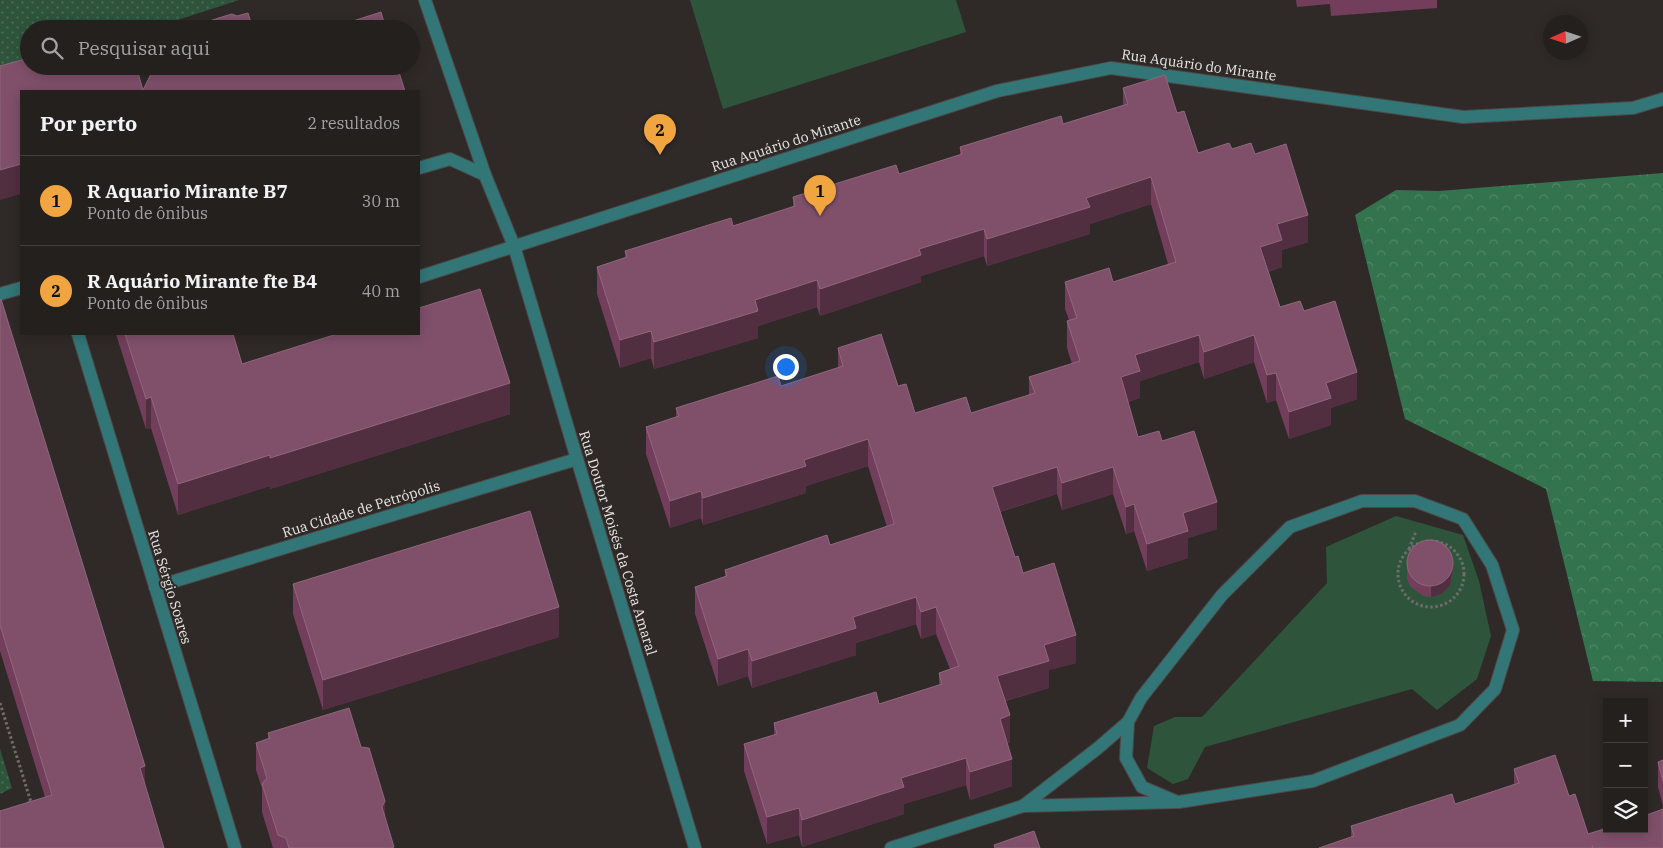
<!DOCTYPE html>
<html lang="pt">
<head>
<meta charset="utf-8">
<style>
  body { margin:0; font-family:"IBM Plex Serif",serif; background:#2f2d2b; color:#f1f3f6 }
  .controls { position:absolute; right:15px; bottom:15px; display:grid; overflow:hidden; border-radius:0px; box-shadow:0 2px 12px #0003 }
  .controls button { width:45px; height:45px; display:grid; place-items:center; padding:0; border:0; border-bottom:1px solid #403e3c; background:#23201e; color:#f1f3f6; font:25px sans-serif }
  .compass { position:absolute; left:1543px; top:15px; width:45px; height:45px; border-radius:50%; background:#23201e; box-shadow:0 2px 12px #0003; rotate:267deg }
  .you { position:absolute; left:785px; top:366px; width:18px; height:18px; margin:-12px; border:4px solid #fff; border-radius:50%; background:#1a73e8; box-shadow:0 0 0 8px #1a73e833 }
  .badge { display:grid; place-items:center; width:32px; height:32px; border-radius:50%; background:#f1a540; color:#111; font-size:16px; font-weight:700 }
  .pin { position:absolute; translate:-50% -41px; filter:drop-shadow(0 1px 2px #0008) }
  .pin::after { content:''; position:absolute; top:26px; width:18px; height:15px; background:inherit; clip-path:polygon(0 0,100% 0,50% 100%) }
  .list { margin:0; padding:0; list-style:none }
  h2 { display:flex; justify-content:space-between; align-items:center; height:65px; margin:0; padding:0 20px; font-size:21px }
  h2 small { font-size:16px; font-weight:400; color:#a3a3a4 }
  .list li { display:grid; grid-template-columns:32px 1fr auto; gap:15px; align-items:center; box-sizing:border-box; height:90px; padding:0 20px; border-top:1px solid #403e3c }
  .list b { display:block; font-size:19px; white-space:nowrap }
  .list p { margin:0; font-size:16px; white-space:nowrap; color:#a3a3a4 }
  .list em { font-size:16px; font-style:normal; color:#a3a3a4 }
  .icon { flex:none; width:28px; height:28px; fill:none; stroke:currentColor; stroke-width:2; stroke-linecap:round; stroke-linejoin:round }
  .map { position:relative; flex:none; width:1663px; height:848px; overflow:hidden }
  .search { position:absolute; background:#23201e; box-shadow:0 2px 12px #0003; left:20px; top:20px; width:400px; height:55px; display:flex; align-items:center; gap:12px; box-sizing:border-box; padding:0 18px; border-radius:28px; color:#a3a3a4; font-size:19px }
  .panel { position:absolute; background:#23201e; box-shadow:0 2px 12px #0003; left:20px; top:90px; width:400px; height:245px; border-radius:0px }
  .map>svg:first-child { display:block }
</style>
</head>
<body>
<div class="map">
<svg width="1663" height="848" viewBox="0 0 1663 848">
  <defs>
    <pattern id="grass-dots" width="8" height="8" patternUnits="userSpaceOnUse" patternTransform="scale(1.25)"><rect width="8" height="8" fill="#2e553c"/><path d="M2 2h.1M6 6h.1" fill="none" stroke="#4c6d58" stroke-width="1.8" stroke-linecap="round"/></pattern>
    <pattern id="forest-crowns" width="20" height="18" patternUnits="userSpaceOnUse" patternTransform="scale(1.25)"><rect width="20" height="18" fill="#33734d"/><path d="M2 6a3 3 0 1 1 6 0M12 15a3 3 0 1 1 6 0" fill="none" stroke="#518766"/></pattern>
  </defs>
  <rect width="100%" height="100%" fill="#2f2a28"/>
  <g fill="url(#grass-dots)">
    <polygon points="0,0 239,0 150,29 29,29 29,66 0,78"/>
    <polygon points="0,749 12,788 0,794"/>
  </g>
  <polygon fill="url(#forest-crowns)" points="1663,173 1663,682 1593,681 1546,489 1405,419 1355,215 1396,190 1439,191"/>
  <g fill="#2e553c">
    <polygon points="690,0 956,0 966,32 723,109"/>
    <polygon points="1396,516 1463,535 1479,581 1491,636 1477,679 1437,710 1412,689 1205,747 1188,779 1173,784 1147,768 1154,726 1175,717 1202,717 1327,583 1326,547"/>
  </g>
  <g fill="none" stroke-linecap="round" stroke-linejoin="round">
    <g stroke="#4d4846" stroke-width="14">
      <g id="minor">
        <polyline points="425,0 485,175"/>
        <polyline points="419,168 450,159 485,175 514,246 577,459 695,848"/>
        <polyline points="419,277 997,91 1111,68 1463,117 1633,108 1663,99"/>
        <polyline points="0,294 21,288"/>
        <polyline points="78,334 235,848"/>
        <polyline points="155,587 577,459"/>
        <polyline points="1128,722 1126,758 1142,787 1175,801"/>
        <polyline points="891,848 1023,806 1179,802 1313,781 1460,725 1495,689 1513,630 1492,565 1463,519 1415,501 1362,501 1290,527 1222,595 1141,698 1128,722 1098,748 1023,806"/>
      </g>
    </g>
    <g stroke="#706c6a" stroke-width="3" stroke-dasharray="2.5 2.5" stroke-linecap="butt">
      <circle cx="1431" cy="574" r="33"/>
      <polyline points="1409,549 1416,531"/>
      <polyline points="0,703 31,802 28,803"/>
    </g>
    <use href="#minor" stroke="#327678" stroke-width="12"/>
  </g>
  <g fill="#733e5c">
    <polygon points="1296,0 1437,0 1437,8 1331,16 1330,4 1297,7"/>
    <polygon points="1123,88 1177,113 1198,153 1232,149 1255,154 1308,242 1282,250 1282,267 1268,272 1280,307 1304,311 1357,399 1331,408 1331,425 1289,439 1276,400 1267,403 1254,362 1204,379 1199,362 1140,381 1140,398 1128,402 1138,437 1162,441 1217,529 1188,538 1188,558 1147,571 1134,531 1126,534 1113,494 1062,510 1057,494 1000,512 1015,557 1023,573 1076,663 1049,670 1049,688 1006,701 1010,742 1007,744 1012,786 970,800 966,785 904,804 904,814 802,847 799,835 767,844 744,771 744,744 774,735 774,723 879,704 939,685 939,673 950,669 936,634 921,639 916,624 856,643 856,655 752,688 748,676 718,686 695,614 695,587 725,576 725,570 830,545 887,527 868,466 806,486 806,493 703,525 701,518 670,528 646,454 646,427 676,417 676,408 781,386 838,368 838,348 898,386 915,413 971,413 1029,395 1029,377 1072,364 1067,348 1067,321 1069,320 1065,309 1065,282 1113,282 1168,264 1151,204 1090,224 1090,234 987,266 984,256 921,276 921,282 820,316 817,307 758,326 758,338 654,369 651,358 620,368 597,294 597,267 625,258 625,251 733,226 793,207 793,197 899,174 960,155 960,147 1063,124 1123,105"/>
    <polygon points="0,300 145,766 45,797 0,651"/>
    <polygon points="116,334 233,334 242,364 510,414 270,489 270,486 178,515 151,428 146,429"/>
    <polygon points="1407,569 1453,569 1450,585 1445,591 1439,595 1431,597 1423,596 1410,586 1407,579"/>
    <polygon points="293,584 559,637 323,710 293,614"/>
    <polygon points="268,733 361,747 385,817 394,848 273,848 262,812 262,788 256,770 256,743 268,739"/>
    <polygon points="1663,760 1663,806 1658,787 1658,762"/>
    <polygon points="1514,769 1569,796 1588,834 1663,848 1351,837 1351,826 1455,804 1514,784"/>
  </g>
  <g fill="#522e41">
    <polygon points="21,164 21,194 0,200 0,170"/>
    <polygon points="1151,177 1151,204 1090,224 1090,234 987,266 987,239 1086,198"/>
    <polygon points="1308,215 1308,242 1282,250 1282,267 1260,274 1260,247 1277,224"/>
    <polygon points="984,229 984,256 921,276 921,282 820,316 820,289 919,249"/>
    <polygon points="817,280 817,307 758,326 758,338 654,369 654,342 755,300"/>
    <polygon points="651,331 651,358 620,368 620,340"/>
    <polygon points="1199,335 1199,362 1140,381 1140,398 1121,404 1121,377 1135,355"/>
    <polygon points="1254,335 1254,362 1204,379 1204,352"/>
    <polygon points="1357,372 1357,399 1331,408 1331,425 1289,439 1289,412 1326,383"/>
    <polygon points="1276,373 1276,400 1267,403 1267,375"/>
    <polygon points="510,383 510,414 270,489 270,458"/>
    <polygon points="151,397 151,428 146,429 146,399"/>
    <polygon points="868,439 868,466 806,486 806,493 703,525 703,498 804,460"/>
    <polygon points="270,455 270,486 178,515 178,484"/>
    <polygon points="1057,467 1057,494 992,514 992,487"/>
    <polygon points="1113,467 1113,494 1062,510 1062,483"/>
    <polygon points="701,491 701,518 670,528 670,501"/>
    <polygon points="1217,502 1217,529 1188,538 1188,558 1147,571 1147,544 1183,513"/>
    <polygon points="1134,504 1134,531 1126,534 1126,507"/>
    <polygon points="1453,559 1453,569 1450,585 1445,591 1439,595 1431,597 1431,587"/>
    <polygon points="916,597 916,624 856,643 856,655 752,688 752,661 853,617"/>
    <polygon points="559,607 559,637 323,710 323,680"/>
    <polygon points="936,607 936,634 921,639 921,612"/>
    <polygon points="1076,635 1076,663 1049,670 1049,688 997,703 997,676 1044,645"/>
    <polygon points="748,649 748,676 718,686 718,659"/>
    <polygon points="1010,715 1010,742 1000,746 1000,719"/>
    <polygon points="966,758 966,785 904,804 904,814 802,847 802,820 901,778"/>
    <polygon points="1012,759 1012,786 970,800 970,772"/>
    <polygon points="145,766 145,793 140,768"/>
    <polygon points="385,801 385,828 382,807"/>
    <polygon points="799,808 799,835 767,844 767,817"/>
  </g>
  <g fill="#80506b" stroke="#90677e">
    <polygon points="381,12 386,29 328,29"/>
    <polygon points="248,13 253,29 184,29 225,16 232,14 237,16"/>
    <polygon points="29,58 29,66 136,66 143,90 155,66 397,66 405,91 21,91 21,164 0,170 0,66"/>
    <polygon points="1165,75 1177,113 1184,111 1198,153 1229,143 1232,149 1251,143 1255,154 1286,144 1308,215 1277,224 1282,240 1260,247 1280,307 1300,301 1304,311 1335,301 1357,372 1326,383 1331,398 1289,412 1276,373 1267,375 1254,335 1204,352 1199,335 1135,355 1140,371 1121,377 1138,437 1159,431 1162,441 1194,431 1217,502 1183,513 1188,531 1147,544 1134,504 1126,507 1113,467 1062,483 1057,467 992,487 1015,557 1018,556 1023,573 1054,563 1076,635 1044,645 1049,661 997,676 1010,715 1000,719 1012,759 970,772 966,758 901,778 904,787 802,820 799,808 767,817 744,744 777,734 774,723 876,692 879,704 942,684 939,673 959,666 936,607 921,612 916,597 853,617 856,628 752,661 748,649 718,659 695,587 727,576 725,570 827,535 830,545 894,524 891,512 868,439 804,460 806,466 703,498 701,491 670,501 646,427 679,416 676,408 778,376 781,386 843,366 838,348 881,334 898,386 906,384 915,413 966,397 971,413 1035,393 1029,377 1080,361 1067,321 1077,318 1065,282 1109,268 1113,282 1176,262 1151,177 1086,198 1090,207 987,239 984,229 919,249 921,255 820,289 817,280 755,300 758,311 654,342 651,331 620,340 597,267 627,257 625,251 731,218 733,226 795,206 793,197 896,165 899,174 962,154 960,147 1061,116 1063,124 1128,104 1123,88"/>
    <polygon points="480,289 510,383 270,458 270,455 178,484 151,397 146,399 125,334 233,334 242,364 337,334 419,334 419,308"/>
    <polygon points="1,299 145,766 140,768 164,848 0,848 0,811 52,795 0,625 0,300"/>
    <polygon points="530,511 559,607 323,680 293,584"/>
    <circle cx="1430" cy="563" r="23"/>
    <polygon points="349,708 361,747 369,748 385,801 382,807 394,847 391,848 289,848 286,838 278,835 262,784 267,778 256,743 270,738 268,733"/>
    <polygon points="1555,755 1569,796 1575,794 1588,834 1607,828 1607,829 1644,829 1644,816 1663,809 1663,848 1593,848 1592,845 1593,848 1319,848 1354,836 1351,826 1452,794 1455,804 1519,783 1514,769"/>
    <polygon points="1663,760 1663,781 1658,762"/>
    <polygon points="1034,831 1040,848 995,848 994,845"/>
  </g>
  <g text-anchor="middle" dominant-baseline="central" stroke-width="4" stroke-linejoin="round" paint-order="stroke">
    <g font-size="14" fill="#e9e6e4" stroke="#2f2a28">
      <text transform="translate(1199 65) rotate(8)">Rua Aquário do Mirante</text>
      <text transform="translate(786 143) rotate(-18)">Rua Aquário do Mirante</text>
      <text transform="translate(361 509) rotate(-17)">Rua Cidade de Petrópolis</text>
      <text transform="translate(618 543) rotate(73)">Rua Doutor Moisés da Costa Amaral</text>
      <text transform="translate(170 587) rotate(73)">Rua Sérgio Soares</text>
    </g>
  </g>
</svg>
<div class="controls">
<button>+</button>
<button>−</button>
<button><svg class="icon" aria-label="layers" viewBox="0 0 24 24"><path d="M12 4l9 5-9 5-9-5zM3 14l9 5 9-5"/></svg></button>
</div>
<svg class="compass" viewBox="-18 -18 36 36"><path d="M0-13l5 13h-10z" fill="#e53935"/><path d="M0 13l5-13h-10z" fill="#a3a3a4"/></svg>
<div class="you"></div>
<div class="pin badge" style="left:820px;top:216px">1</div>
<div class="pin badge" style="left:660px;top:155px">2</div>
<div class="search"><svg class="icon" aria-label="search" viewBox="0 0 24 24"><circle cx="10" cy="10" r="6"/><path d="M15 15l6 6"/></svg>Pesquisar aqui</div>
<section class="panel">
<h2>Por perto<small>2 resultados</small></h2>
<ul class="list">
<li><span class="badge">1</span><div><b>R Aquario Mirante B7</b><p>Ponto de ônibus</p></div><em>30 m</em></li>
<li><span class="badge">2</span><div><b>R Aquário Mirante fte B4</b><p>Ponto de ônibus</p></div><em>40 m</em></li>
</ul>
</section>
</div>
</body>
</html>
